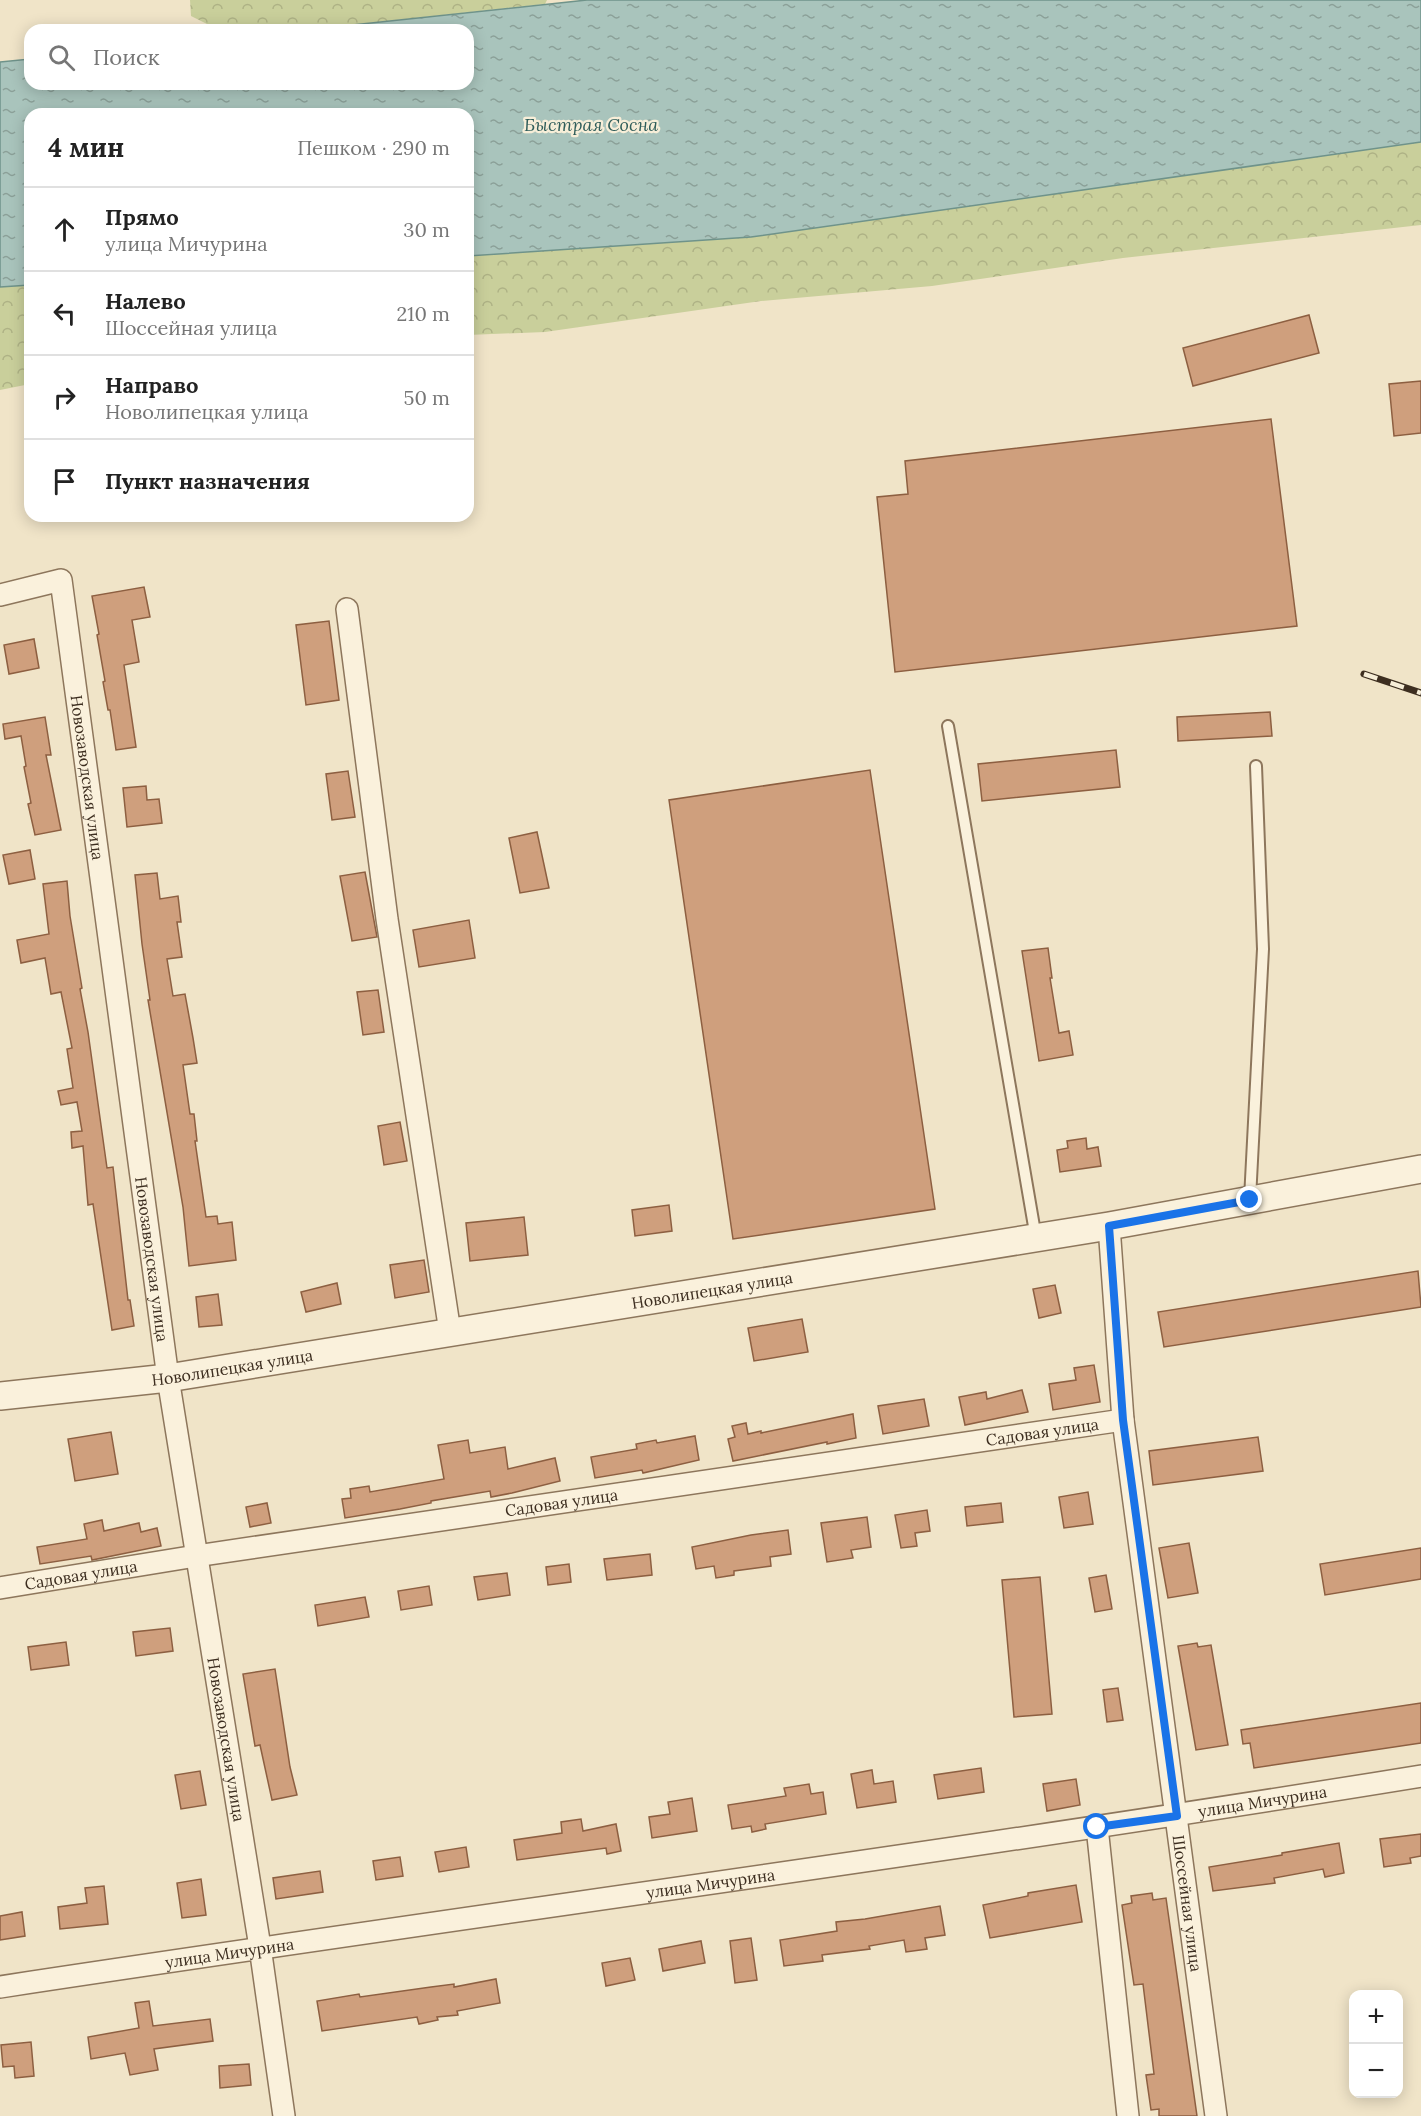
<!DOCTYPE html>
<html lang="ru">
<head>
<meta charset="utf-8">
<style>
  body { margin:0; font-family:Lora,serif; background:#f6f6f6; color:#222 }
  .controls { position:absolute; right:18px; bottom:18px; display:grid; overflow:hidden; border-radius:12px; box-shadow:0 3px 15px #0003 }
  .controls button { width:54px; height:54px; display:grid; place-items:center; padding:0; border:0; border-bottom:2px solid #e0e0e0; background:#fff; color:#222; font:30px sans-serif }
  .stop { position:absolute; width:18px; height:18px; margin:-14px; border:4px solid #1a73e8; border-radius:50%; background:#fff }
  .stop.end { background:#1a73e8; border-color:#fff; box-shadow:0 2px 6px #0008 }
  .list { margin:0; padding:0; list-style:none }
  h2 { display:flex; justify-content:space-between; align-items:center; height:78px; margin:0; padding:0 24px; font-size:26px }
  h2 small { font-size:20px; font-weight:400; color:#767676 }
  .list li { display:grid; grid-template-columns:39px 1fr auto; gap:18px; align-items:center; box-sizing:border-box; height:84px; padding:0 24px; border-top:2px solid #e0e0e0 }
  .list b { display:block; font-size:22px; white-space:nowrap }
  .list p { margin:0; font-size:20px; white-space:nowrap; color:#767676 }
  .list em { font-size:20px; font-style:normal; color:#767676 }
  .icon { flex:none; width:33px; height:33px; fill:none; stroke:currentColor; stroke-width:2; stroke-linecap:round; stroke-linejoin:round }
  .map { position:relative; flex:none; width:1421px; height:2116px; overflow:hidden }
  .search { position:absolute; background:#fff; box-shadow:0 3px 15px #0003; left:24px; top:24px; width:450px; height:66px; display:flex; align-items:center; gap:15px; box-sizing:border-box; padding:0 21px; border-radius:18px; color:#767676; font-size:22px }
  .panel { position:absolute; background:#fff; box-shadow:0 3px 15px #0003; left:24px; top:108px; width:450px; height:414px; border-radius:18px }
  .map>svg:first-child { display:block }
</style>
</head>
<body>
<div class="map">
<svg width="1421" height="2116" viewBox="0 0 1421 2116">
  <defs>
    <pattern id="forest-crowns" width="20" height="18" patternUnits="userSpaceOnUse" patternTransform="scale(1.5)"><rect width="20" height="18" fill="#c9cf9b"/><path d="M2 6a3 3 0 1 1 6 0M12 15a3 3 0 1 1 6 0" fill="none" stroke="#aeb285"/></pattern>
    <pattern id="water-ripples" width="26" height="14" patternUnits="userSpaceOnUse" patternTransform="scale(1.5)"><rect width="26" height="14" fill="#a9c4bc"/><path d="M2 4q2-2 4 0t4 0M15 11q2-2 4 0t4 0" fill="none" stroke="#8ba098"/></pattern>
  </defs>
  <rect width="100%" height="100%" fill="#f0e4c8"/>
  <g fill="url(#forest-crowns)">
    <polygon points="190,0 547,0 545,4 305,30 219,30 191,16"/>
    <polygon points="1421,142 1421,225 1123,258 932,286 761,301 545,332 468,335 468,256 751,237"/>
    <polygon points="30,285 30,384 0,390 0,287"/>
  </g>
  <polygon fill="url(#water-ripples)" stroke="#6f938a" stroke-width="1.5" points="587,0 1421,0 1421,142 751,237 468,256 468,114 30,114 30,285 0,287 0,62 30,59 30,84 468,84 468,30 305,30"/>
  <g fill="#cf9f7d" stroke="#8d5f41" stroke-width="1.5">
    <polygon points="1309,315 1319,353 1193,386 1183,348"/>
    <polygon points="1421,381 1421,433 1394,436 1389,384"/>
    <polygon points="1271,419 1297,626 895,672 877,497 908,494 905,461"/>
    <polygon points="144,587 150,617 132,620 139,662 124,665 136,747 116,750 110,710 108,710 103,682 105,681 97,635 99,634 92,596"/>
    <polygon points="329,621 339,700 306,705 296,625"/>
    <polygon points="34,639 39,668 9,674 4,645"/>
    <polygon points="1270,712 1272,736 1178,741 1177,717"/>
    <polygon points="45,717 51,755 46,755 61,830 35,835 28,804 31,803 24,767 26,766 21,736 5,739 3,724"/>
    <polygon points="1116,750 1120,787 982,801 978,764"/>
    <polygon points="870,770 935,1209 733,1239 669,800"/>
    <polygon points="348,771 355,817 332,820 326,774"/>
    <polygon points="146,786 147,800 159,799 162,823 127,827 123,788"/>
    <polygon points="537,832 549,888 520,893 509,838"/>
    <polygon points="30,850 35,879 9,884 3,855"/>
    <polygon points="365,872 377,937 352,941 340,876"/>
    <polygon points="157,873 160,899 178,896 181,922 177,922 182,957 167,959 173,996 185,994 193,1038 197,1063 183,1065 190,1114 194,1114 197,1141 195,1141 206,1217 217,1216 218,1224 232,1222 236,1260 189,1266 183,1207 148,1000 150,1000 142,944 135,875"/>
    <polygon points="67,881 70,916 82,988 80,989 88,1032 107,1168 113,1167 128,1300 130,1300 134,1326 112,1330 93,1204 88,1205 83,1146 72,1148 71,1132 82,1131 77,1102 61,1105 58,1091 73,1088 67,1049 72,1048 61,992 51,994 45,958 21,963 17,940 49,934 43,884"/>
    <polygon points="469,920 475,958 419,967 413,930"/>
    <polygon points="1048,948 1052,978 1050,978 1059,1033 1069,1031 1073,1055 1039,1061 1022,951"/>
    <polygon points="378,990 384,1032 363,1035 357,992"/>
    <polygon points="400,1122 407,1161 384,1165 378,1126"/>
    <polygon points="1086,1138 1087,1149 1098,1147 1101,1166 1060,1172 1057,1150 1068,1148 1067,1141"/>
    <polygon points="669,1205 672,1231 635,1236 632,1210"/>
    <polygon points="524,1217 528,1255 470,1261 466,1223"/>
    <polygon points="424,1260 429,1292 395,1298 390,1265"/>
    <polygon points="1418,1271 1421,1307 1164,1347 1158,1312"/>
    <polygon points="337,1283 341,1304 306,1312 301,1292"/>
    <polygon points="1055,1285 1061,1313 1039,1318 1033,1289"/>
    <polygon points="218,1294 222,1325 199,1327 196,1297"/>
    <polygon points="802,1319 808,1352 754,1361 748,1328"/>
    <polygon points="1094,1365 1100,1402 1053,1410 1049,1384 1076,1380 1074,1368"/>
    <polygon points="1022,1390 1028,1412 965,1425 959,1397 986,1392 987,1399"/>
    <polygon points="924,1399 929,1426 883,1434 878,1406"/>
    <polygon points="853,1414 856,1438 827,1444 827,1442 733,1461 728,1439 735,1437 732,1426 746,1423 748,1434 761,1431 761,1433"/>
    <polygon points="111,1432 118,1474 75,1481 68,1439"/>
    <polygon points="695,1436 699,1460 643,1473 642,1470 595,1478 591,1457 637,1449 636,1444 656,1440 657,1443"/>
    <polygon points="1258,1437 1263,1471 1153,1485 1149,1451"/>
    <polygon points="468,1440 470,1453 505,1447 508,1469 555,1458 560,1481 512,1493 491,1497 490,1491 431,1501 431,1503 400,1509 345,1518 342,1499 351,1498 350,1489 369,1486 370,1492 444,1479 438,1445"/>
    <polygon points="1088,1492 1093,1524 1064,1528 1059,1497"/>
    <polygon points="267,1503 271,1523 250,1527 246,1507"/>
    <polygon points="1001,1503 1003,1522 967,1526 965,1507"/>
    <polygon points="927,1510 930,1531 915,1533 917,1546 901,1548 895,1515"/>
    <polygon points="867,1517 871,1547 851,1550 853,1558 827,1562 821,1523"/>
    <polygon points="102,1520 104,1531 139,1523 141,1532 157,1528 161,1546 92,1560 91,1556 40,1564 37,1547 87,1539 84,1524"/>
    <polygon points="788,1530 791,1554 770,1557 771,1566 734,1571 734,1575 716,1578 714,1566 696,1569 692,1547 751,1535"/>
    <polygon points="1189,1543 1198,1593 1168,1598 1159,1548"/>
    <polygon points="1421,1548 1421,1579 1325,1595 1320,1564"/>
    <polygon points="650,1554 652,1575 607,1580 604,1559"/>
    <polygon points="569,1564 571,1582 548,1585 546,1567"/>
    <polygon points="507,1573 510,1595 478,1600 474,1577"/>
    <polygon points="1106,1575 1112,1609 1095,1612 1089,1578"/>
    <polygon points="1040,1577 1052,1714 1014,1717 1002,1580"/>
    <polygon points="429,1586 432,1605 401,1610 398,1591"/>
    <polygon points="365,1597 369,1617 318,1626 315,1605"/>
    <polygon points="170,1628 173,1651 136,1656 133,1632"/>
    <polygon points="66,1642 69,1665 31,1670 28,1647"/>
    <polygon points="1197,1643 1198,1647 1211,1645 1228,1745 1196,1750 1178,1646"/>
    <polygon points="275,1669 290,1767 297,1795 272,1800 260,1745 255,1746 243,1674"/>
    <polygon points="1118,1688 1123,1720 1107,1722 1103,1690"/>
    <polygon points="1421,1703 1421,1743 1254,1768 1250,1743 1243,1744 1241,1730"/>
    <polygon points="981,1768 984,1792 938,1799 934,1775"/>
    <polygon points="872,1770 874,1784 893,1781 896,1802 857,1808 851,1774"/>
    <polygon points="200,1771 206,1805 181,1809 175,1775"/>
    <polygon points="1076,1779 1080,1805 1047,1811 1043,1784"/>
    <polygon points="809,1784 811,1794 823,1792 826,1814 765,1824 766,1829 752,1832 751,1826 732,1829 728,1805 786,1796 784,1788"/>
    <polygon points="692,1798 697,1831 652,1838 649,1817 670,1814 668,1802"/>
    <polygon points="581,1819 583,1831 616,1824 621,1851 607,1854 606,1848 517,1860 514,1840 562,1833 561,1822"/>
    <polygon points="1421,1834 1421,1856 1410,1858 1411,1863 1384,1867 1380,1839"/>
    <polygon points="1339,1843 1344,1873 1325,1877 1323,1869 1274,1878 1275,1883 1213,1891 1209,1867 1282,1855 1282,1853"/>
    <polygon points="466,1847 469,1867 439,1872 435,1852"/>
    <polygon points="400,1857 403,1876 376,1880 373,1861"/>
    <polygon points="320,1871 323,1892 276,1899 273,1878"/>
    <polygon points="201,1879 206,1915 182,1918 177,1883"/>
    <polygon points="1076,1885 1082,1922 990,1938 983,1905 1028,1896 1028,1893"/>
    <polygon points="104,1886 108,1924 60,1929 58,1907 87,1903 85,1888"/>
    <polygon points="1152,1893 1153,1900 1166,1898 1197,2116 1159,2116 1159,2109 1151,2110 1146,2075 1154,2074 1143,1984 1134,1985 1122,1905 1132,1903 1131,1896"/>
    <polygon points="940,1906 945,1935 925,1938 927,1949 906,1952 904,1940 869,1946 870,1949 822,1955 823,1961 784,1966 780,1940 837,1931 836,1922 865,1919"/>
    <polygon points="22,1912 25,1936 0,1940 0,1916"/>
    <polygon points="751,1938 757,1980 735,1983 730,1941"/>
    <polygon points="701,1941 705,1963 663,1971 659,1949"/>
    <polygon points="630,1958 635,1980 606,1986 602,1963"/>
    <polygon points="496,1979 500,2003 457,2011 458,2015 437,2017 438,2020 419,2024 417,2017 322,2031 317,2001 359,1994 360,1997 431,1987 454,1984 454,1987"/>
    <polygon points="149,2001 153,2026 210,2019 213,2041 154,2049 158,2070 130,2075 125,2053 91,2059 88,2037 139,2028 135,2003"/>
    <polygon points="31,2042 34,2076 15,2078 14,2066 3,2067 1,2045"/>
    <polygon points="249,2064 251,2085 220,2088 219,2066"/>
  </g>
  <g fill="none" stroke-linecap="round" stroke-linejoin="round">
    <g stroke="#8d765c" stroke-width="14">
      <g id="service">
        <polyline points="948,726 1036,1238"/>
        <polyline points="1250,1199 1263,949 1256,766"/>
      </g>
    </g>
    <g stroke="#8d765c" stroke-width="24">
      <g id="minor">
        <path id="s1" d="M 0,595 L 61,580 L 168,1378 L 260,1947 L 284,2116"/>
        <polyline points="347,609 387,919 450,1332"/>
        <path id="s2" d="M 1109,1226 L 1123,1420 L 1216,2116"/>
        <path id="s3" d="M 0,1588 L 196,1556 L 1123,1420"/>
        <polyline points="1097,1827 1128,2116"/>
        <path id="s4" d="M 0,1987 C 473,1915 948,1853 1421,1776"/>
      </g>
    </g>
    <g stroke="#8d765c" stroke-width="30">
      <g id="tertiary">
        <path id="s5" d="M 0,1396 L 168,1378 L 1109,1226 L 1421,1169"/>
      </g>
    </g>
    <use href="#service" stroke="#faf1dc" stroke-width="10"/>
    <use href="#minor" stroke="#faf1dc" stroke-width="21"/>
    <use href="#tertiary" stroke="#faf1dc" stroke-width="27"/>
    <g stroke="#3d2e20" stroke-width="7">
      <polyline id="rail" points="1364,674 1421,693"/>
    </g>
    <use href="#rail" stroke="#f7eed8" stroke-width="4.5" stroke-dasharray="14" stroke-linecap="butt"/>
  </g>
  <g fill="none" stroke-linecap="round" stroke-linejoin="round">
    <polyline stroke="#1a73e8" stroke-width="8" points="1097,1827 1177,1816 1123,1420 1109,1226 1250,1200"/>
  </g>
  <g text-anchor="middle" dominant-baseline="central" stroke-width="4.5" stroke-linejoin="round" paint-order="stroke">
    <g font-size="16" fill="#3d2e20" stroke="#f7eed8">
      <text stroke="none"><textPath href="#s1" startOffset="262">Новозаводская улица</textPath></text>
      <text stroke="none"><textPath href="#s1" startOffset="748">Новозаводская улица</textPath></text>
      <text stroke="none"><textPath href="#s5" startOffset="720">Новолипецкая улица</textPath></text>
      <text stroke="none"><textPath href="#s5" startOffset="234">Новолипецкая улица</textPath></text>
      <text stroke="none"><textPath href="#s3" startOffset="1054">Садовая улица</textPath></text>
      <text stroke="none"><textPath href="#s3" startOffset="568">Садовая улица</textPath></text>
      <text stroke="none"><textPath href="#s3" startOffset="82">Садовая улица</textPath></text>
      <text stroke="none"><textPath href="#s1" startOffset="1234">Новозаводская улица</textPath></text>
      <text stroke="none"><textPath href="#s4" startOffset="1276">улица Мичурина</textPath></text>
      <text stroke="none"><textPath href="#s4" startOffset="718">улица Мичурина</textPath></text>
      <text stroke="none"><textPath href="#s2" startOffset="682">Шоссейная улица</textPath></text>
      <text stroke="none"><textPath href="#s4" startOffset="232">улица Мичурина</textPath></text>
    </g>
    <g font-size="18" font-style="italic" fill="#2f5d5a" stroke="#f7eed8">
      <text x="591" y="124">Быстрая Сосна</text>
    </g>
  </g>
</svg>
<div class="controls">
<button>+</button>
<button>−</button>
</div>
<div class="stop" style="left:1097px;top:1827px"></div>
<div class="stop end" style="left:1250px;top:1200px"></div>
<div class="search"><svg class="icon" aria-label="search" viewBox="0 0 24 24"><circle cx="10" cy="10" r="6"/><path d="M15 15l6 6"/></svg>Поиск</div>
<section class="panel">
<h2>4 мин<small>Пешком · 290 m</small></h2>
<ul class="list">
<li><svg class="icon" aria-label="ahead" viewBox="0 0 24 24"><path d="M12 20V5M6 11l6-6 6 6"/></svg><div><b>Прямо</b><p>улица Мичурина</p></div><em>30 m</em></li>
<li><svg class="icon" aria-label="left" viewBox="0 0 24 24"><path d="M17 20v-9H6M10 6l-5 5 5 5"/></svg><div><b>Налево</b><p>Шоссейная улица</p></div><em>210 m</em></li>
<li><svg class="icon" aria-label="right" viewBox="0 0 24 24"><path d="M7 20v-9h11M14 6l5 5-5 5"/></svg><div><b>Направо</b><p>Новолипецкая улица</p></div><em>50 m</em></li>
<li><svg class="icon" aria-label="arrive" viewBox="0 0 24 24"><path d="M6 21V4h12l-3 4 3 4H6"/></svg><div><b>Пункт назначения</b></div></li>
</ul>
</section>
</div>
</body>
</html>
